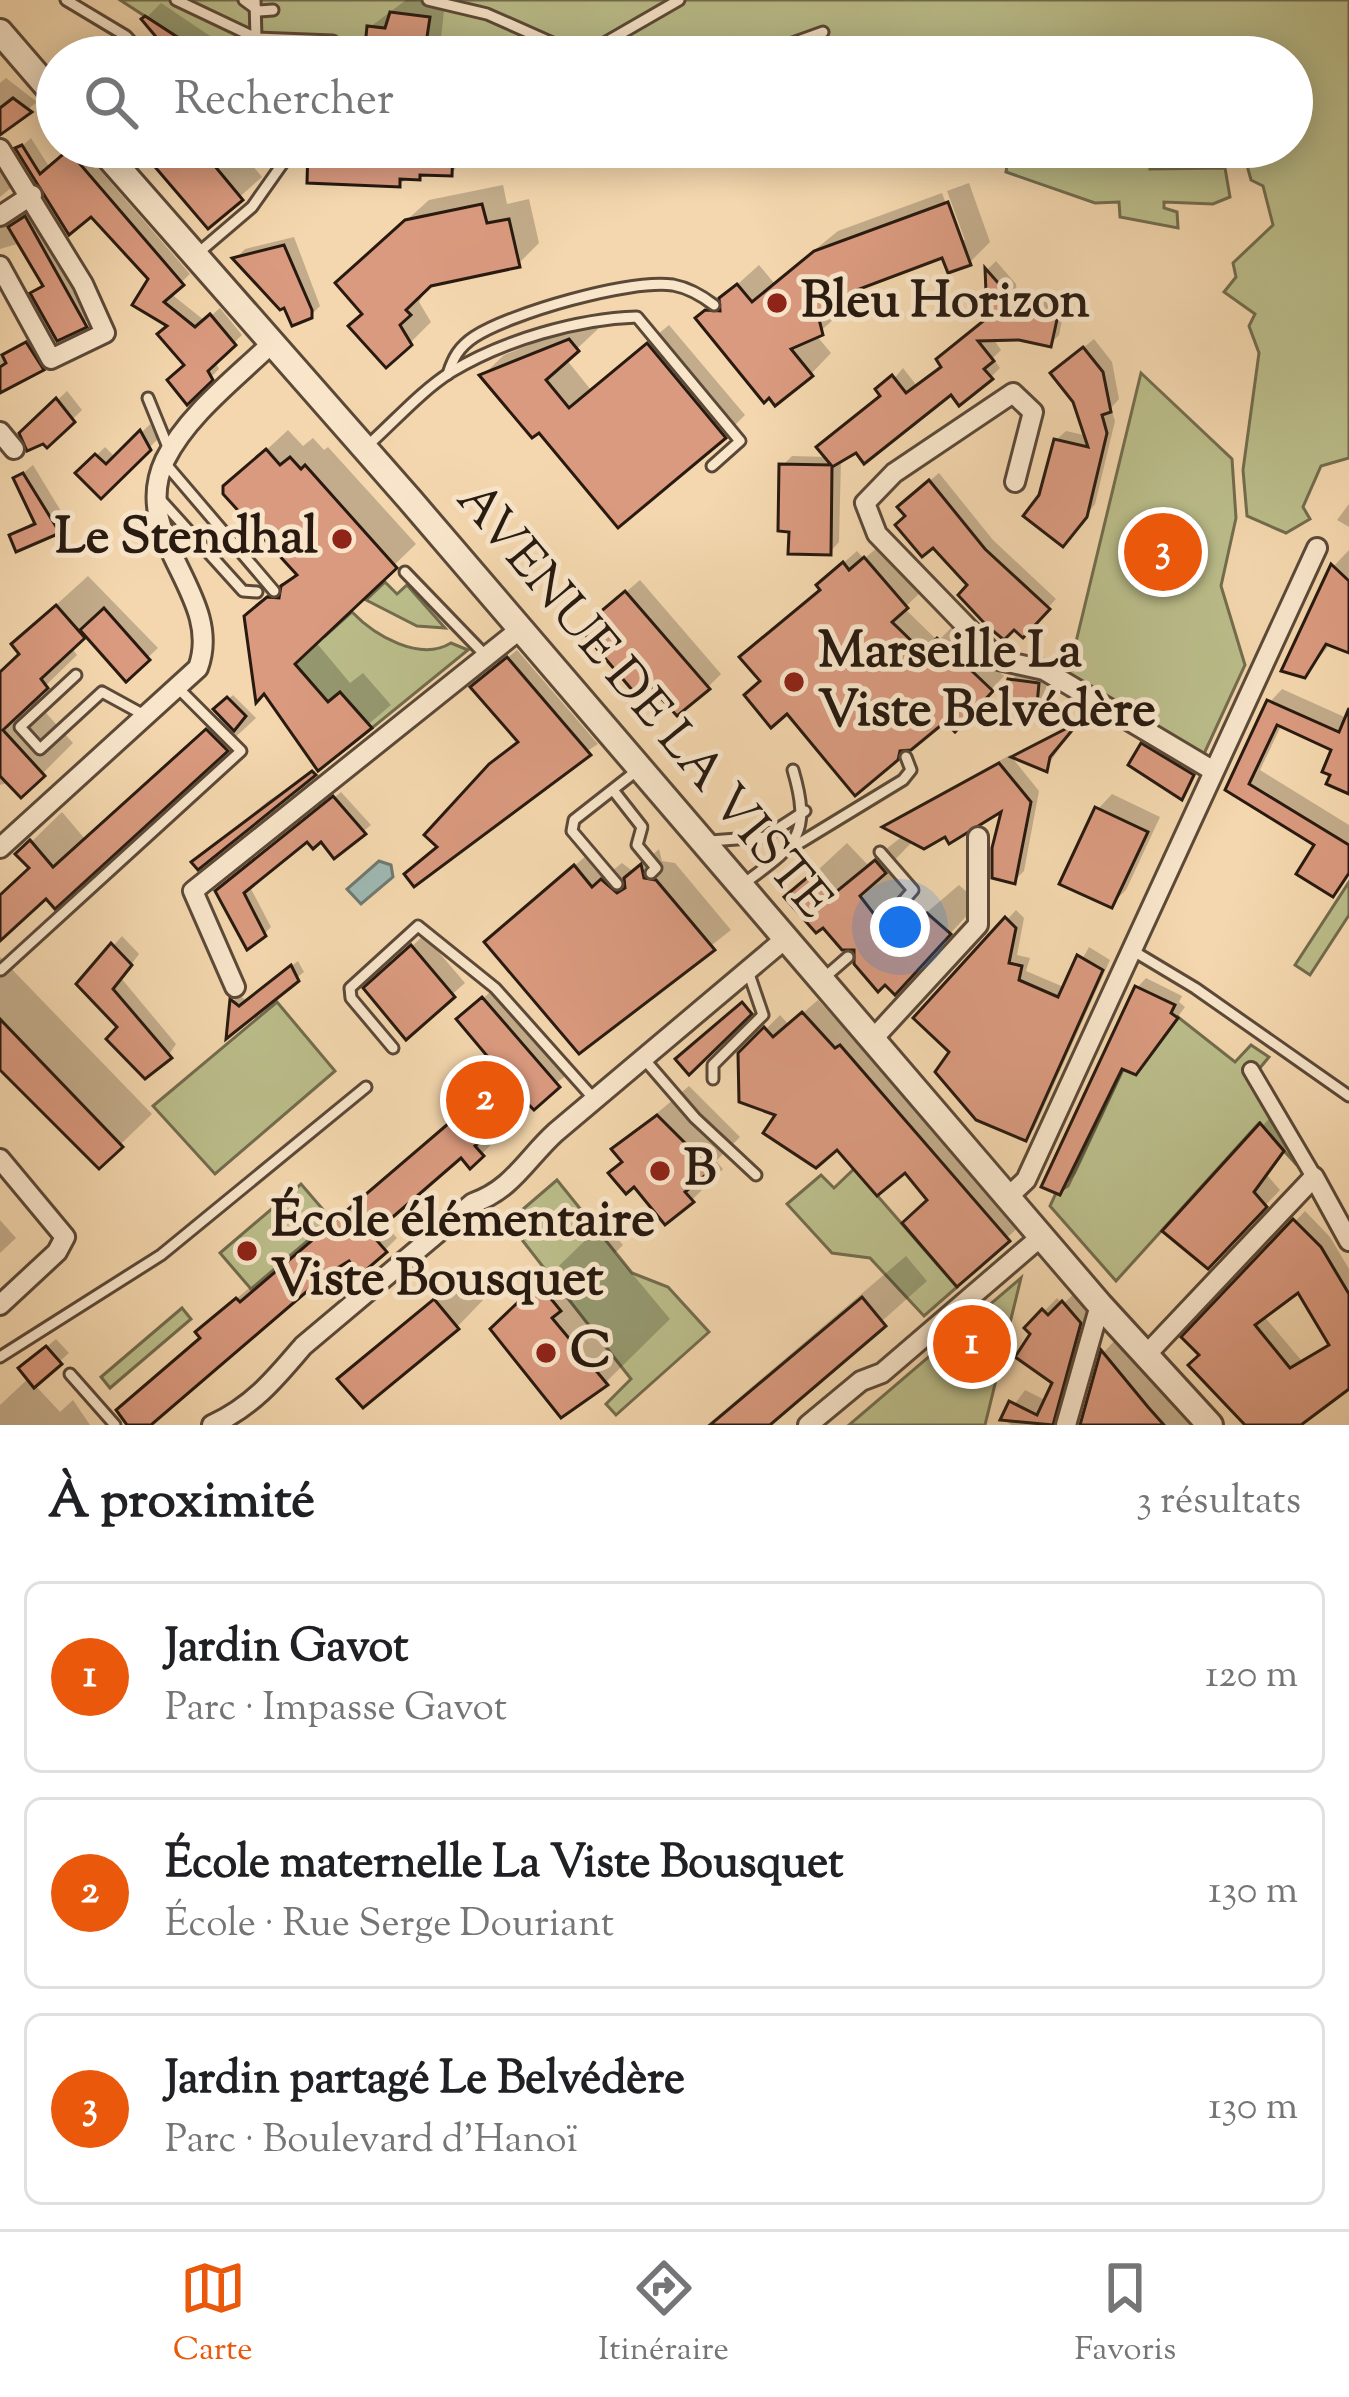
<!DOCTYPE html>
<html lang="fr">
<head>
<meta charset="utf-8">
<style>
  body { margin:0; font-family:"Sorts Mill Goudy",serif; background:#f2f2f2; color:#202124 }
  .you { position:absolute; left:900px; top:927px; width:42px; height:42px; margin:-30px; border:9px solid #fff; border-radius:50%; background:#1a73e8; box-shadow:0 0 0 18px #1a73e833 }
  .badge { display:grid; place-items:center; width:78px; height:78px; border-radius:50%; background:#ea580c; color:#fff; font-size:39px; font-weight:700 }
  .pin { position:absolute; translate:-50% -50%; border:6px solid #fff; box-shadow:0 3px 12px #0006 }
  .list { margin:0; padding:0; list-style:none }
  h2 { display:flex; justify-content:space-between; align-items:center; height:156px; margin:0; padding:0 48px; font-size:51px }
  h2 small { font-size:39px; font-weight:400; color:#757577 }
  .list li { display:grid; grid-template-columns:78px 1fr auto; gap:36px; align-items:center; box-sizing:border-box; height:192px; margin:0 24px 24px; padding:0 24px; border:3px solid #e0e0e0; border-radius:18px }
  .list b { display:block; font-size:45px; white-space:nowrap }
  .list p { margin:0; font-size:39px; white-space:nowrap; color:#757577 }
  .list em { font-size:39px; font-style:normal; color:#757577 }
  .icon { flex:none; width:66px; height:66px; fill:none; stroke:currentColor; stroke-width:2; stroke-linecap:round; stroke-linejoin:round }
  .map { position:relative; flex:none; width:1349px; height:1425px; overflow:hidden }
  .search { position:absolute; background:#fff; box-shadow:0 6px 30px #0003; left:36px; right:36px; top:36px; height:132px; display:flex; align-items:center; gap:30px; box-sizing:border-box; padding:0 42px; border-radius:66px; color:#757577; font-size:45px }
  .sheet { height:804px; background:#fff }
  nav { display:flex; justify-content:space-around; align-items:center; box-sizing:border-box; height:168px; border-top:3px solid #e0e0e0; background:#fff; font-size:33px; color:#757577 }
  nav a { display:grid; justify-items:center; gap:6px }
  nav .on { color:#ea580c }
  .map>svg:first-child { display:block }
</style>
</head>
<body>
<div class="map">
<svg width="1349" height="1425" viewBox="0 0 1349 1425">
  <rect width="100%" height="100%" fill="#f4d7ae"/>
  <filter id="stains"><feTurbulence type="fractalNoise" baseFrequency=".00167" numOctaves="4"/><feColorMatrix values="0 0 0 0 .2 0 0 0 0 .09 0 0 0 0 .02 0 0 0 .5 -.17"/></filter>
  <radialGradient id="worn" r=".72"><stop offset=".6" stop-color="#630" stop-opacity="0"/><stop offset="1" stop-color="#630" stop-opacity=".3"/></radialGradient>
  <g fill="#bbbe8b" stroke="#726c4e" stroke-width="3">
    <polygon points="120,0 1349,0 1349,458 1321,466 1303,507 1310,519 1286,533 1247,516 1243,470 1259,353 1249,326 1255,314 1224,292 1236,277 1233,263 1273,225 1263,186 1251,180 1242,147 1292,147 1292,57 208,57"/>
    <polygon points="1010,147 1152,147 1150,169 1225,168 1230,197 1213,204 1164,202 1164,208 1177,212 1178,228 1120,217 1119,202 1095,203 1006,172"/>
    <polygon points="1141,373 1232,459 1236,518 1221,586 1245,665 1203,756 1068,675"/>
    <polygon points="385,582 397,594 407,585 445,628 417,626 366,600"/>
    <path d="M 282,585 L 325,636 L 352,612 C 375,636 420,662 451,643 L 468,650 L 372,728 L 340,692 L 328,702 L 248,613 Z"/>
    <polygon points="1349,882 1349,915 1310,975 1295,965"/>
    <polygon points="277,1002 335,1071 215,1174 153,1106"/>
    <polygon points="1178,1017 1235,1062 1251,1045 1269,1057 1259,1069 1317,1167 1308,1173 1301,1161 1296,1164 1259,1123 1116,1281 1050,1206 1056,1193 1068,1186 1123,1069 1139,1070"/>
    <polygon points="854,1169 957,1287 924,1316 870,1258 832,1253 787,1204 821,1175 834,1188"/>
    <polygon points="557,1180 632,1273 668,1287 709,1332 616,1415 606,1404 631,1379 508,1222"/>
    <polygon points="301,1184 332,1220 251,1289 220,1253"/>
    <polygon points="1021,1278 985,1425 849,1425"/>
    <polygon points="182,1308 191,1319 110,1388 101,1377"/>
  </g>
  <polygon fill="#9eb8b2" stroke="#6f7971" stroke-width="3" points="379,861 391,865 393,877 361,904 347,889"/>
  <g fill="#0003" fill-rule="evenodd">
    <polygon points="406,0 445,1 439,57 366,57 370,27"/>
    <polygon points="161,3 219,42 232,57 177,57 145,19"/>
    <polygon points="6,78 37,102 0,131 0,83"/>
    <polygon points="31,138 50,168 80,147 190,274 170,293 205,321 220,308 242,335 215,361 219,369 188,400 187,365 151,278 91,213 69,230 19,149"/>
    <polygon points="142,147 237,147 262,177 208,225"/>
    <polygon points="311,147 468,147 468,156 451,173 423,172 398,184"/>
    <polygon points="0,156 18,182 0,197"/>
    <polygon points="969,183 990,242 969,263 944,255 852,288 839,299 843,311 816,335 831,353 811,374 699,319 759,265 774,283 838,231 942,193 959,240 965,240 947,191"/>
    <polygon points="503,185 507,204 529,199 539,243 518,264 430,283 419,302 431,322 410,343 365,313 359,263 429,200"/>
    <polygon points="34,209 94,316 58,337 34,293 44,283 17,244 0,249 0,216 12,222"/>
    <polygon points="294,237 320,306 311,315 286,304 236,258 245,249"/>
    <polygon points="996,261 1016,284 1017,295 1065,306 1059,335 1050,344 992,337 1001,350 993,358 1000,368 991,377 951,391 841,459 839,542 830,552 782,466 792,456 828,457 903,368 917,386 944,366 990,318 988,269"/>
    <polygon points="591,320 598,329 566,359 591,390 669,325 745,415 724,436 539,429 483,375 504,355"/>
    <polygon points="35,336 50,360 0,393 0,354"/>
    <polygon points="1094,339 1112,362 1119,399 1111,408 1115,421 1095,504 1072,534 1042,497 1056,440 1066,431 1088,436 1063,364"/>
    <polygon points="67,391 82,410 47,444 22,434"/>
    <polygon points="150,424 158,439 101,495 79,473 105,447 116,458"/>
    <polygon points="288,430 303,446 313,438 324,450 328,447 416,544 315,641 350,683 363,673 391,705 319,766 247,617 299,573 249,466"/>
    <polygon points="33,465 67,521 58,530 12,536 36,520 17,478"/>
    <polygon points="939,473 993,540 1056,599 1023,634 908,515 909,498"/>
    <polygon points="1349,504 1349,527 1337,520"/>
    <polygon points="879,546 920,593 904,608 938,641 952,627 1004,676 955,727 945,718 896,758 763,680 833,572 857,551 864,559"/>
    <polygon points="1349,550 1349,650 1331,643 1305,675 1285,669 1334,566"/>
    <polygon points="88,576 158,648 126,678 86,633 71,647 77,655 38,693 42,700 38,704 73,743 43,773 0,785 0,674 22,653 46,614"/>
    <polygon points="640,580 721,674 708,687 652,683 598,616"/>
    <polygon points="517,650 598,744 441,846 521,741 483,678"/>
    <polygon points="1020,671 1047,675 1045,703 1035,713 1011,681"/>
    <polygon points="1282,689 1349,719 1349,785 1335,748 1282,724 1260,770 1349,825 1349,875 1333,893 1318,844 1229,789 1270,702"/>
    <polygon points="233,695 256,718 55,905 46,895 0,937 0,896 32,867 19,854 62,812 85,839 223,715 217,709"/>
    <polygon points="1078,721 1046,768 1016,756 1023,749"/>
    <polygon points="1152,737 1200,766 1182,796 1143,745"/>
    <polygon points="1010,755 1039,791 1024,871 1014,881 1006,806 914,840 889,866 905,886 904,902 918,903 926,913 959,885 979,903 924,961 857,947 789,897 847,843 867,864 904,835 887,826 895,818"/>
    <polygon points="318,769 198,866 195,862 268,801"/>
    <polygon points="341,792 371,825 335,855 322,838 308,838 249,885 271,927 264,934 225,885"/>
    <polygon points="1112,794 1160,817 1126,890 1111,905 1098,809"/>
    <polygon points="594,849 612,871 622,863 634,872 659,849 662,861 675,863 731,930 580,1049 507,924"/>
    <polygon points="1016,910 1024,918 1017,955 1030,958 1026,971 1066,988 1089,947 1110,960 1034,1129 1025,1138 917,1018"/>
    <polygon points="424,935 465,983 406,1035 379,977"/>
    <polygon points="122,936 139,954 121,978 176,1044 166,1059 121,1027 80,984"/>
    <polygon points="0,957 152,1114 99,1165 0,1062"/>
    <polygon points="298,961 304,972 229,1032 233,1001 239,995 247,1001"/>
    <polygon points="1146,978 1182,996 1179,1002 1185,1007 1144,1062 1126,1067 1076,1174 1059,1191 1137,988"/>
    <polygon points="496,987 570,1073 486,1133 494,1142 471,1164 461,1154 383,1222 397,1238 385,1250 350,1257 324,1272 152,1425 131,1425 212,1320 249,1288 254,1293 508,1076 473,1007"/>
    <polygon points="818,1000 851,1036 856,1032 1022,1224 957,1283 931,1199 905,1169 837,1146 780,1113 741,1054 780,1015 789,1025"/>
    <polygon points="689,1086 740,1137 716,1161 723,1169 692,1200 634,1183 615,1149"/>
    <polygon points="1277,1110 1297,1134 1267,1175 1280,1190 1208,1265 1166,1231"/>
    <path d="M 1305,1211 L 1330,1237 L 1349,1269 L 1349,1385 L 1298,1425 L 1252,1425 L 1185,1337 ZM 1299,1288 L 1331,1343 L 1301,1360 L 1263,1315 Z"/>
    <polygon points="0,1220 16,1238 0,1253"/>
    <polygon points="604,1222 623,1245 615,1253 670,1319 606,1382 562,1414 494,1329"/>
    <polygon points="906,1256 927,1281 765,1425 707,1425"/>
    <polygon points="466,1271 487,1296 457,1327 341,1379"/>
    <polygon points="1077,1291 1093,1309 1070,1422 1079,1425 1057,1425 1051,1406 1046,1408 1051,1425 1011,1425 1004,1419 1025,1390 1047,1401 1056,1382 1028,1328 1057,1298 1063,1304"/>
    <polygon points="56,1339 69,1353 34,1384 60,1412 73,1400 90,1425 0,1425 0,1405 30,1377 31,1360"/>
    <polygon points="1116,1339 1195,1425 1083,1425 1104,1352"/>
  </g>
  <g fill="#da9a7f" stroke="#281a10" stroke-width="3" fill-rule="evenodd">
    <polygon points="390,12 430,17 424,57 364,57 367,26 385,28"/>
    <polygon points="145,16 208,57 173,57 141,19"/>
    <polygon points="13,98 32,112 0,135 0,108"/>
    <polygon points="22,145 40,174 68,150 184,285 164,302 195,327 210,314 236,345 208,371 213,380 187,405 167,380 184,365 157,334 167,326 132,305 148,279 91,217 69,235 15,148"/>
    <polygon points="138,147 199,147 243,200 208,229"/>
    <polygon points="308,147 453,147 452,176 420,175 420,180 400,179 400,187 307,183"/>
    <polygon points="948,202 971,265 948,273 942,258 854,291 819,319 823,335 791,349 813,376 775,406 769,398 764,403 695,318 705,310 720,311 719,298 737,284 752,302 814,251"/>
    <polygon points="482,204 487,223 509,219 520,267 431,286 406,310 411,315 400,325 412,345 386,368 348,326 362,314 335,283 405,220"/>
    <polygon points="25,216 87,327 57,341 30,293 43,286 8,227"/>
    <polygon points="284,245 312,310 312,318 292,326 284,308 280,310 232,258"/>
    <polygon points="985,268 1008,294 1008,304 1058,315 1051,347 1019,340 978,341 994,361 984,369 993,379 959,406 951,395 864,464 856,453 832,467 831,555 788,554 789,532 778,531 779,464 831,465 816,447 880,396 875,389 892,375 906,393 941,367 936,359 987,318"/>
    <polygon points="569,339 579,351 546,380 569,408 647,343 726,438 618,528 539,433 532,438 479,375"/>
    <polygon points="26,342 44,370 0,393 0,367 6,363 2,355"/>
    <polygon points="1083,347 1103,372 1111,412 1102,415 1107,433 1087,517 1063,547 1023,516 1039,495 1054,439 1088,447 1073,402 1050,373"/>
    <polygon points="56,398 75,422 47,448 43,444 27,451 19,433"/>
    <polygon points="140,430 151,450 101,499 75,473 95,454 106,464"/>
    <polygon points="266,449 280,465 290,457 301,469 305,465 397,568 295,664 328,702 340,692 372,728 318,771 264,694 256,703 244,616 267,597 279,598 281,586 297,575 223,494 223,486"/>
    <polygon points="23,473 60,533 16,552 9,535 35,524 13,478"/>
    <polygon points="929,480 985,549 1050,609 1023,638 1014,630 1004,640 987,626 958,595 967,585 933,548 922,557 895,525 905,516 897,507"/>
    <polygon points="864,557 908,608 892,622 923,652 937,638 993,691 955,732 945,722 911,750 900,751 898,760 855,796 787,714 771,728 744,695 760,681 739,657 820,590 816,585 843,562 849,570"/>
    <polygon points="1331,564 1349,581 1349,653 1326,644 1305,678 1281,671"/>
    <polygon points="625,591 710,689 677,716 651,687 639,698 580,629"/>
    <polygon points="56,605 85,638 41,679 48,688 3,730 45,776 21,798 0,776 0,672 19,654 11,644"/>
    <polygon points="104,608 150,660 126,682 80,630"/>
    <polygon points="507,657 591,755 414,887 404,874 437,847 424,835 489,764 518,742 470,687"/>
    <polygon points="1008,679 1039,683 1036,716 1014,713 1016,702 1002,700"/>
    <polygon points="227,697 246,716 234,731 213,709"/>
    <polygon points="1267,700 1339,732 1349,708 1349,794 1326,784 1330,775 1322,772 1331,750 1277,725 1249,784 1349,845 1349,873 1333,897 1296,874 1314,845 1225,790"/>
    <polygon points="1079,722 1050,757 1047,772 1011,757"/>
    <polygon points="206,729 228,751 55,909 46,899 0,941 0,895 29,868 15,854 30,840 53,867"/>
    <polygon points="1141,743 1194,775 1182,800 1128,765"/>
    <polygon points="999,763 1031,802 1015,884 992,878 992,848 1001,812 949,844 945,837 924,849 882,827"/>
    <polygon points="312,771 316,775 198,870 191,862"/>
    <polygon points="333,796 366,834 334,859 321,842 313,849 307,842 244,893 266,936 247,950 215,891"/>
    <polygon points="1095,807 1148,832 1112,908 1059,884"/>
    <polygon points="875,860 886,873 860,896 877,918 875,931 888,932 895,940 927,913 951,934 895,995 885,985 878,992 854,964 854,950 842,950 823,928 816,933 784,897 816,870 836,892"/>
    <polygon points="641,864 644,878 656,880 715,950 579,1054 484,942 574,865 592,887 601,879 617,893 625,888 624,878"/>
    <polygon points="1005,917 1016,928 1009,963 1022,966 1019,980 1058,997 1077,955 1103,970 1026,1141 976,1120 935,1072 949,1052 913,1018"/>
    <polygon points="111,943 132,965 113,989 172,1058 145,1079 106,1039 117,1027 76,984"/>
    <polygon points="411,945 455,997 406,1040 363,988"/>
    <polygon points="291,965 299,981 226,1039 230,999 239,1006"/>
    <polygon points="1135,986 1175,1005 1171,1013 1178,1018 1136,1075 1122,1069 1060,1195 1041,1187"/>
    <polygon points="482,997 560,1087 534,1110 527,1103 475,1146 484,1156 470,1169 461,1158 372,1235 387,1252 360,1275 349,1261 326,1275 151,1425 127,1425 116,1410 200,1338 195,1332 236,1298 240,1302 504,1076 456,1019"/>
    <polygon points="742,1002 752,1014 689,1075 675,1059"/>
    <polygon points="802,1012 835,1048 840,1045 1010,1241 957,1287 902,1223 927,1200 905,1173 877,1196 837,1150 816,1168 763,1133 775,1115 739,1102 738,1053 764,1027 773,1037"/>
    <polygon points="0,1019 123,1147 99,1169 0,1070"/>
    <polygon points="657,1115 712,1170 685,1192 694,1202 665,1225 634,1187 626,1194 608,1173 622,1162 611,1149"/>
    <polygon points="1260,1123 1284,1151 1254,1192 1267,1207 1208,1269 1162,1231"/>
    <path d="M 1293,1219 L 1321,1247 L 1349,1294 L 1349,1389 L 1301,1425 L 1245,1425 L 1188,1365 L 1199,1355 L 1181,1337 ZM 1298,1293 L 1329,1345 L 1290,1368 L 1255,1325 Z"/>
    <polygon points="538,1283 561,1311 552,1318 608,1385 561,1418 490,1329"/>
    <polygon points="862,1297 886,1326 770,1425 710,1425"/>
    <polygon points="434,1299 459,1329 363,1408 337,1379"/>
    <polygon points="1062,1301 1081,1323 1053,1425 1000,1420 1009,1401 1037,1415 1052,1383 1015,1357 1030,1334 1024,1328 1042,1309 1048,1315"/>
    <polygon points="46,1346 62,1364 34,1388 18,1368"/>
    <polygon points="1101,1350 1148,1407 1164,1425 1080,1425"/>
  </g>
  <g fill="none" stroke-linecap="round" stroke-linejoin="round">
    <g stroke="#5b4938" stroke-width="15">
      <g id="service">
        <polyline points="66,0 126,36 145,57"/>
        <polyline points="176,0 256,38 333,41"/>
        <polyline points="244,0 259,11 273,10"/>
        <polyline points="255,0 256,38"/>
        <polyline points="428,0 487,14 582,56 679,0"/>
        <polyline points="754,57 823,32"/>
        <polyline points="230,147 234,151"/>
        <polyline points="197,254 252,207 290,153"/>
        <path d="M 448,374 C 453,358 459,347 474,337 C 511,313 629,279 673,285 C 689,288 701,295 714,305"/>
        <polyline points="148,398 170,452"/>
        <path d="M 367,446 C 394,422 421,391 451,372 C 504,340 577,319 637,317 L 740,441 L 712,466"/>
        <polyline points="164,462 274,591"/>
        <polyline points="159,498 243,591 257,592"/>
        <polyline points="405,572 486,656"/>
        <polyline points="76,675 20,727 40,749 102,692 144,715"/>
        <polyline points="613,790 642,827 637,845 656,868 651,873"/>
        <polyline points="710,841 765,837 805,811"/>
        <polyline points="793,847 903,780 911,770 906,757"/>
        <polyline points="880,852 913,890 882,925"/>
        <polyline points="617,884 572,831 574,820 639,769"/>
        <path d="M 742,885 C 794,846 813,838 793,770"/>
        <polyline points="1130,949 1195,988 1349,1096"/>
        <polyline points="1,970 241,751 180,690"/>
        <polyline points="825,977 848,957"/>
        <polyline points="393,1048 351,998 350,988 418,926 495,988 595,1100"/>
        <polyline points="644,1059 695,1118 756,1175"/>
        <polyline points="713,1079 713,1065 763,1015 748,971"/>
        <polyline points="0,1357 161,1255 366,1087"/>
        <polyline points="70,1374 115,1425"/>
      </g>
    </g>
    <g stroke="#5b4938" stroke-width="20">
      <polyline id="pedestrian" points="1251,1070 1314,1177"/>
    </g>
    <g stroke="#5b4938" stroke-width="24">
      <g id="minor">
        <polyline points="0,149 83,284 105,333 51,359 0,266"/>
        <polyline points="0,216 32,195"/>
        <polyline points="0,432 14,449"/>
        <polyline points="1015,482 1033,412 1013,393 894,473 865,503 877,534 999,660 1044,670 1212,770"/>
        <path d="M 0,848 L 198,668 C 225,595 128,538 165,460 C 187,415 236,378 271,344"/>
        <polyline points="235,987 193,891 518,631"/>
        <polyline points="872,1040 978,925 978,837"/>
        <polyline points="0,1159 65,1237 57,1252 0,1305"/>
        <polyline points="1008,1197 1026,1180 1317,548"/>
        <polyline points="1145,1356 1314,1177 1349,1241"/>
        <path d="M 212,1425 C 253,1406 275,1379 303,1346 L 473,1203 C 513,1189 527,1158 556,1132 L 785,939"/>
        <polyline points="808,1425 861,1381 882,1373 1043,1235"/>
        <polyline points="1066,1425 1100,1305"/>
      </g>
    </g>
    <g stroke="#5b4938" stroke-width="30">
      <g id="tertiary">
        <polyline points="0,32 57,98"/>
        <polyline points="100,147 411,501 1100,1305 1210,1425"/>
      </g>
    </g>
    <use href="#service" stroke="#f8e5ca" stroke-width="9"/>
    <use href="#pedestrian" stroke="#f8e5ca" stroke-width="14"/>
    <use href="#minor" stroke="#f8e5ca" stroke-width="18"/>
    <use href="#tertiary" stroke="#f8e5ca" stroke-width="24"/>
  </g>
  <g fill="#8f2418" stroke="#f8e5ca" stroke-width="4.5">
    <circle cx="777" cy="303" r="12"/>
    <circle cx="342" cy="539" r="12"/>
    <circle cx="794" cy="682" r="12"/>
    <circle cx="660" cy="1171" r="12"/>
    <circle cx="247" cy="1251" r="12"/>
    <circle cx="546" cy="1353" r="12"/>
  </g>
  <g text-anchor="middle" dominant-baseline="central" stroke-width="10" stroke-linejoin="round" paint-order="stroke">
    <g font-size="51" font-weight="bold" fill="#281a10" stroke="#f8e5ca" text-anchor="start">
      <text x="801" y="303">Bleu Horizon</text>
      <text x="318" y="539" text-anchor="end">Le Stendhal</text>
      <text x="818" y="653">Marseille La<tspan x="818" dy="59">Viste Belvédère</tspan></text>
      <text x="684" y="1171">B</text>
      <text x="271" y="1222">École élémentaire<tspan x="271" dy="59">Viste Bousquet</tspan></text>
      <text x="570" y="1353">C</text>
    </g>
    <g font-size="51" fill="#281a10" stroke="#f8e5ca">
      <text transform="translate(642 702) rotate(50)">AVENUE DE LA VISTE</text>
    </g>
  </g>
  <rect width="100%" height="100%" filter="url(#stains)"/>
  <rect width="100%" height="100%" fill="url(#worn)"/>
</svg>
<div class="you"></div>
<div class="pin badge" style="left:972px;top:1344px">1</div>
<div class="pin badge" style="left:485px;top:1100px">2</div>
<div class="pin badge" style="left:1163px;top:552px">3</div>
<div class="search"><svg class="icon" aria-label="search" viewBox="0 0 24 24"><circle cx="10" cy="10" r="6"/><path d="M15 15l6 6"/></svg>Rechercher</div>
</div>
<section class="sheet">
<h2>À proximité<small>3 résultats</small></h2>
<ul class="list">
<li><span class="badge">1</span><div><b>Jardin Gavot</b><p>Parc · Impasse Gavot</p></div><em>120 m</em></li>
<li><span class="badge">2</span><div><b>École maternelle La Viste Bousquet</b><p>École · Rue Serge Douriant</p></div><em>130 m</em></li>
<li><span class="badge">3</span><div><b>Jardin partagé Le Belvédère</b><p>Parc · Boulevard d'Hanoï</p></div><em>130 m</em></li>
</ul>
</section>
<nav>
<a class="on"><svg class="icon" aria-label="map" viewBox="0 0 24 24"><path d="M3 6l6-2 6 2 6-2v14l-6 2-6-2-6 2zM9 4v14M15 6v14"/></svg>Carte</a>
<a><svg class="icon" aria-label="directions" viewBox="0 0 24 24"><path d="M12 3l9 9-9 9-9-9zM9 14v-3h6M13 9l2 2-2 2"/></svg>Itinéraire</a>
<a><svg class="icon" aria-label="saved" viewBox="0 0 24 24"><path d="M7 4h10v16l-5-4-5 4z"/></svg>Favoris</a>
</nav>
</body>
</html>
